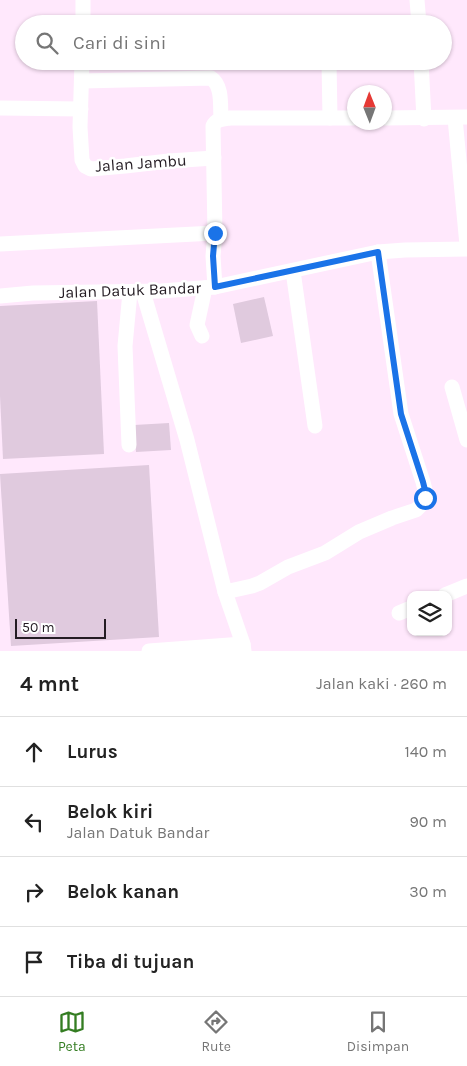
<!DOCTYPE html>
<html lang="id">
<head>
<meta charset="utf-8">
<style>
  body { margin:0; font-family:Karla,sans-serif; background:#f6f6f6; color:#222 }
  .controls { position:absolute; right:15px; bottom:15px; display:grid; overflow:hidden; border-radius:10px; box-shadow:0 1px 4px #0004 }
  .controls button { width:45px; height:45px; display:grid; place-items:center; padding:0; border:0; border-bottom:1px solid #e0e0e0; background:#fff; color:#222; font:25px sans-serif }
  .compass { position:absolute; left:347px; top:85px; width:45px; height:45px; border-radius:50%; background:#fff; box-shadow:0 1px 4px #0004; rotate:359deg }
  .scale { position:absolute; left:15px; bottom:12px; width:91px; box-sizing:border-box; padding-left:5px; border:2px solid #241c23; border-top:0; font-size:14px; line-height:18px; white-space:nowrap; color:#241c23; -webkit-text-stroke:4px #fff; paint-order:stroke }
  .stop { position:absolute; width:15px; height:15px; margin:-11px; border:4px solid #1a73e8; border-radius:50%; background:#fff }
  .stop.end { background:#1a73e8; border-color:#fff; box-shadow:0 1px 5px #0008 }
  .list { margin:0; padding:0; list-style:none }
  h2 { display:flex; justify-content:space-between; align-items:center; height:65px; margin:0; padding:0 20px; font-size:21px }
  h2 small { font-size:16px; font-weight:400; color:#767676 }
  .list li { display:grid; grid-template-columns:32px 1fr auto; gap:15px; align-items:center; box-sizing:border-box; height:70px; padding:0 20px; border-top:1px solid #e0e0e0 }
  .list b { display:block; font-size:19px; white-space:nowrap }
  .list p { margin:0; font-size:16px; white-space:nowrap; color:#767676 }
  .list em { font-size:16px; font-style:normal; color:#767676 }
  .icon { flex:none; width:28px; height:28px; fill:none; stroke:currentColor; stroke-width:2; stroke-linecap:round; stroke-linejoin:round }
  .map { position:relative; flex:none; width:467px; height:651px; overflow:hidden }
  .search { position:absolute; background:#fff; box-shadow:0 1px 4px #0004; left:15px; right:15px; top:15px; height:55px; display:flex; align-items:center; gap:12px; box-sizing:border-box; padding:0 18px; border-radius:28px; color:#767676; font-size:19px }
  .sheet { height:345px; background:#fff }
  nav { display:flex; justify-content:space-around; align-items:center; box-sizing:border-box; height:70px; border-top:1px solid #e0e0e0; background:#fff; font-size:14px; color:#767676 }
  nav a { display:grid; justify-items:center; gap:2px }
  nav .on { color:#347d22 }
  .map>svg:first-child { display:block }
</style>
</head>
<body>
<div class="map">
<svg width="467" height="651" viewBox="0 0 467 651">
  <rect width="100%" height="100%" fill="#ffe8fc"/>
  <g fill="#e0cade">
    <polygon points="264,297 273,336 241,343 233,304"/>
    <polygon points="97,301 104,454 3,459 0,396 0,306"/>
    <polygon points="169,423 171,450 136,452 134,425"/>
    <polygon points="149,465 159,637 11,646 0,474"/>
  </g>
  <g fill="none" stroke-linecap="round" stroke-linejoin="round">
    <g stroke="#fff" stroke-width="15">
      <polyline points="417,0 419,24"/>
      <polyline points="83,24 83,0"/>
      <polyline points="82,61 80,127 82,160 85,166 91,169 125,166 169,161 214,158"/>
      <polyline points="421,61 424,119"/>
      <polyline points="329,62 330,118"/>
      <path d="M 82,81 L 211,78 C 223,86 220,106 221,119"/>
      <polyline points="0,108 81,109"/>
      <polyline points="384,118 467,117"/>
      <polyline points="455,118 467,245"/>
      <polyline points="0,244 215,233"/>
      <polyline points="293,271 315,426"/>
      <path d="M 215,287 L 213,256 L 215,233 L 213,126 C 216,119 223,119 230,118 L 354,118"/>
      <polyline points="143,292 187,440 225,592 243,644"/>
      <polyline points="0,296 33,293 161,291 215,287 378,252 405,250 467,249"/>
      <polyline points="202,336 197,325 205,288"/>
      <polyline points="452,387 467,440"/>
      <polyline points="129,445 125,346 130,292"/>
      <polyline points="225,592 252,586 260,583 288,567 325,553 359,532 392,518 416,510 423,503 425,498 425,490 423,482 401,414 378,252"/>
      <polyline points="445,595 467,586"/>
      <polyline points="399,613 411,608"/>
      <polyline points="149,651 243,644 244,651"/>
    </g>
  </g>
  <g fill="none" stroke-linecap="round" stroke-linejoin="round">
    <polyline stroke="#1a73e8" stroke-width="6" points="215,233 213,256 215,287 378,252 401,414 423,482 425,490 425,498"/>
  </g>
  <g text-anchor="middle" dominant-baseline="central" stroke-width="5" stroke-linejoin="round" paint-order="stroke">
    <g font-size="16" fill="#241c23" stroke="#fff">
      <text transform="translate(141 163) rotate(-4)">Jalan Jambu</text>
      <text transform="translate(130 290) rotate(-2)">Jalan Datuk Bandar</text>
    </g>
  </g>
</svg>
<div class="controls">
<button><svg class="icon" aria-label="layers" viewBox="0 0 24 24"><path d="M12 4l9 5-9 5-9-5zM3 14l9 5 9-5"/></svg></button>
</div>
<svg class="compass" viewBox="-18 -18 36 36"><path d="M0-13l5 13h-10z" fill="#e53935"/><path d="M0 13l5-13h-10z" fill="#767676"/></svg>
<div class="scale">50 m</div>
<div class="stop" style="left:425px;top:498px"></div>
<div class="stop end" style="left:215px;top:233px"></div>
<div class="search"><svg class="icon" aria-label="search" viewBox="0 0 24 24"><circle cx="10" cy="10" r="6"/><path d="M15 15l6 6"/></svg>Cari di sini</div>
</div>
<section class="sheet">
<h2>4 mnt<small>Jalan kaki · 260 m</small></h2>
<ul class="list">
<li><svg class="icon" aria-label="ahead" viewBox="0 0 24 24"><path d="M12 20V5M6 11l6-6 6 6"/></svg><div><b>Lurus</b></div><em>140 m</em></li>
<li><svg class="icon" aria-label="left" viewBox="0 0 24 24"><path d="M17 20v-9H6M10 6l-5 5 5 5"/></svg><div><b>Belok kiri</b><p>Jalan Datuk Bandar</p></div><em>90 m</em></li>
<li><svg class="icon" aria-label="right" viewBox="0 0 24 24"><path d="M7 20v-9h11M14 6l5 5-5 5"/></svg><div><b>Belok kanan</b></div><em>30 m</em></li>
<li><svg class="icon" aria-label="arrive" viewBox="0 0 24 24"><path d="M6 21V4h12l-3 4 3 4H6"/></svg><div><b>Tiba di tujuan</b></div></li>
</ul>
</section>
<nav>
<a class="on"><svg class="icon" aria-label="map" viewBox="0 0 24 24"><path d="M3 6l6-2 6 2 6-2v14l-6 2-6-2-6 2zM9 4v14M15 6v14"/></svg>Peta</a>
<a><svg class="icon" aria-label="directions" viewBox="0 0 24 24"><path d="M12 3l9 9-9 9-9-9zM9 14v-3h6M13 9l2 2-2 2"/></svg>Rute</a>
<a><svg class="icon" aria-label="saved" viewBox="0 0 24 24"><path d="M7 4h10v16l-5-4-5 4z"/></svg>Disimpan</a>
</nav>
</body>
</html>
